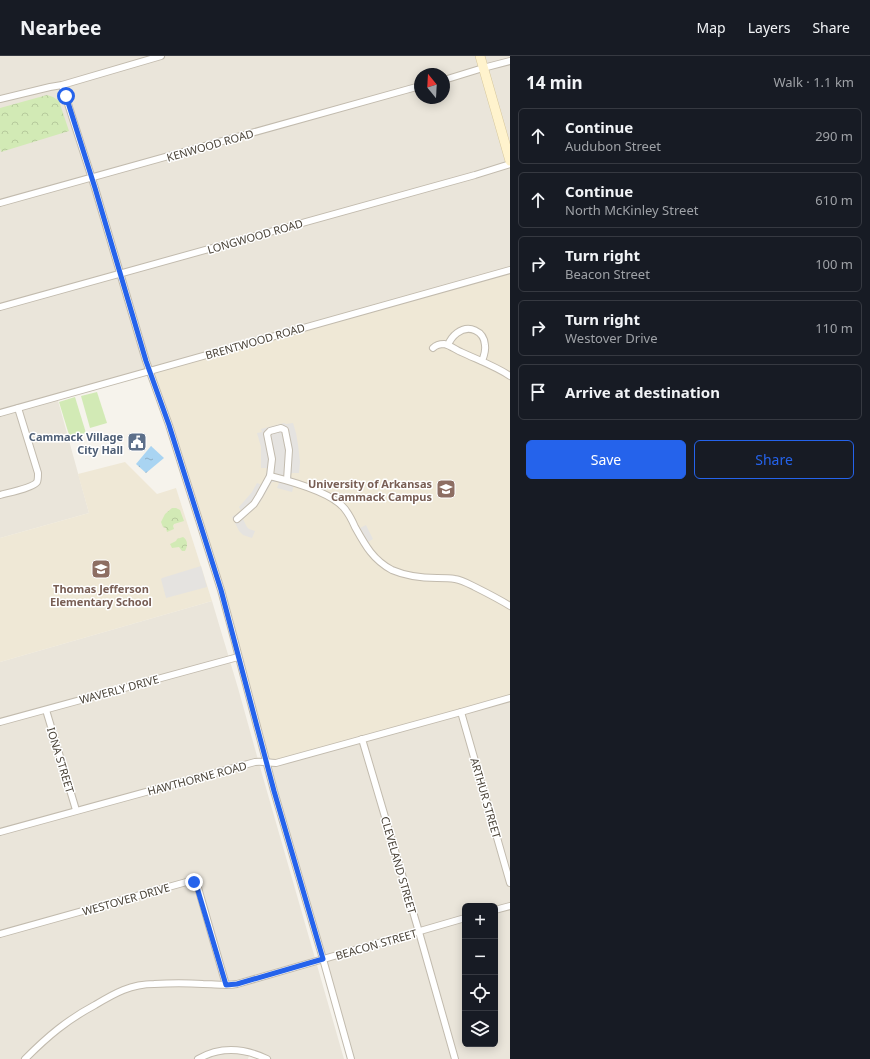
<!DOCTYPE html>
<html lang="en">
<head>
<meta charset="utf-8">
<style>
  body { margin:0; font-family:"Noto Sans",sans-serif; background:#242831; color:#f1f3f6 }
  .controls { position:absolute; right:12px; bottom:12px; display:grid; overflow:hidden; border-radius:6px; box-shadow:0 2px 10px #0003 }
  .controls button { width:36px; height:36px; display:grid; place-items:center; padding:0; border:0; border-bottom:1px solid #363941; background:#171b24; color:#f1f3f6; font:20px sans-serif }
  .compass { position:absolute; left:414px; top:12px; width:36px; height:36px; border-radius:50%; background:#171b24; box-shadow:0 2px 10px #0003; rotate:342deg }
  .stop { position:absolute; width:12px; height:12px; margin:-9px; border:3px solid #2563eb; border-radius:50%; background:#fff }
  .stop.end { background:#2563eb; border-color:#fff; box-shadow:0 1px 4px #0008 }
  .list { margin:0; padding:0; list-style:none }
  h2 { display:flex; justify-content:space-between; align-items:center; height:52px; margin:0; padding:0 16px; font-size:17px }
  h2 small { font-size:13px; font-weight:400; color:#9ea1a6 }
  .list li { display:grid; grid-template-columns:26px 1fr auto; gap:12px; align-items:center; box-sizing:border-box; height:56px; margin:0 8px 8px; padding:0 8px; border:1px solid #363941; border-radius:6px }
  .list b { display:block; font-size:15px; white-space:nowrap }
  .list p { margin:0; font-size:13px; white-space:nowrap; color:#9ea1a6 }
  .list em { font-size:13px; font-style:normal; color:#9ea1a6 }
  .actions { display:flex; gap:8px; padding:12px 16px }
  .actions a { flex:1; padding:9px 0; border:1px solid #2563eb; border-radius:6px; text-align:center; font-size:14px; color:#2563eb }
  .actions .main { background:#2563eb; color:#fff }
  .icon { flex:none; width:22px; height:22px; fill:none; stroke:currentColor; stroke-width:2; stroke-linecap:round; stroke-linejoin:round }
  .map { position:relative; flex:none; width:510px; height:1003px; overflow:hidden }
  header { display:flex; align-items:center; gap:24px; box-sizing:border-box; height:56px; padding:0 20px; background:#171b24; border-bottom:1px solid #363941 }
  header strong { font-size:19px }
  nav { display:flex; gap:22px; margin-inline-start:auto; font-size:14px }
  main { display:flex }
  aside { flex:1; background:#171b24 }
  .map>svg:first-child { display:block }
</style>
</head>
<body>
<header>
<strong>Nearbee</strong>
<nav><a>Map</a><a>Layers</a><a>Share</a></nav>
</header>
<main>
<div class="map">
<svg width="510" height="1003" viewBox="0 0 510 1003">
  <defs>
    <pattern id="park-crowns" width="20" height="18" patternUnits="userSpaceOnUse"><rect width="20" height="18" fill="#d2eab5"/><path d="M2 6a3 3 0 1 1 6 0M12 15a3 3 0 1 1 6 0" fill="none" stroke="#b6ca9c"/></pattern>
    <pattern id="water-ripples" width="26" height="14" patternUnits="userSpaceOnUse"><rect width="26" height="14" fill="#a9d4f2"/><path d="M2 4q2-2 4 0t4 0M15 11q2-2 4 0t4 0" fill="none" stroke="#8caec5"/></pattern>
  </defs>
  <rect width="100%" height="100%" fill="#f6f3ec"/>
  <g fill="#eae5da" fill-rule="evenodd">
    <path d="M 0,0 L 510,0 L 510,214 L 57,341 L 89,457 L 0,482 ZM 420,18 L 444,18 L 444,42 L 420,42 Z"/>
    <polygon points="212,545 238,632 262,718 344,1003 269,1003 250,997 248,1003 0,1003 0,606"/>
    <path d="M 510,642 L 510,1003 L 351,1003 L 266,705 ZM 465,850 L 495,850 L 495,988 L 465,988 Z"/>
  </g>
  <g fill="#efe8d6">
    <polygon points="510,214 510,642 276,707 266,705 232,575 149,315"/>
    <polygon points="125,406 157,438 176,432 212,545 0,606 0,482 89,457 78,418"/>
  </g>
  <g fill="#d2eab5">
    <polygon points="97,336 107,367 90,372 81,340"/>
    <polygon points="75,341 86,377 70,382 59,346"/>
  </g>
  <g fill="url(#park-crowns)">
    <polygon points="47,39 53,41 59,45 69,75 1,96 0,92 0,52"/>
    <polygon points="172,452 176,452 180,454 184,465 174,468 173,470 174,473 167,476 166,472 163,471 161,466 165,458"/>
    <path d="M 183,481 C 188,484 188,490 185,495 L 182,495 L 179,491 L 172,492 L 170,488 L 176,485 L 177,483 Z"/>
  </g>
  <g fill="#e5e3e0">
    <polygon points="284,367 286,368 293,367 296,377 298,389 300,406 299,417 292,417 290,419 292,422 296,423 292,436 277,432 279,427 278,426 272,426 261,445 253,454 244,462 243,463 247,471 249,473 255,475 252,482 243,479 239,475 232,461 241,455 239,451 252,436 257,427 262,429 264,426 267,413 266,412 261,412 261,391 257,377 262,376 261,373"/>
    <polygon points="366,469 373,483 368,486 360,472"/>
    <polygon points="201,510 207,531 166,542 161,523 162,522"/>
  </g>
  <polygon fill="url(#water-ripples)" points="151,390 164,402 146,417 136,408"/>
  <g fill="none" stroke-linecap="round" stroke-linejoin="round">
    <g stroke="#c2bbae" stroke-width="8">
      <g id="street">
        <polyline points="444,24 483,12 510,5"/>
        <polyline points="62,29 95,132 146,305 169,369 221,534 232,575 274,735 323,903 351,1003"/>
        <polyline points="0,43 50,31 62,29 161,0"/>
        <polyline points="0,147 420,30"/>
        <polyline points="0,251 475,119 510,108"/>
        <path d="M 448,289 C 450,284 453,280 457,277 C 469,268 484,275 485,289 C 486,295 484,300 482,305"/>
        <path d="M 433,292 C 436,289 439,288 444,288 C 450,289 456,294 461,296 C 478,304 495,310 510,320"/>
        <polyline points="0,357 510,214"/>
        <path d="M 270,420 C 290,425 331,436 344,452 C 349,458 352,464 355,471 C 365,489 373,504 392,514 C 406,520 422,522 437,522 C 443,522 449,522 455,523 C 462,524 469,528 475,531 C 487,537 499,543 510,550"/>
        <path d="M 0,439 C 7,437 33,432 37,426 C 38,424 38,420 38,417 L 18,352"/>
        <polyline points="237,463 254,448 259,440 270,420 272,403 267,378 270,375 281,372 285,374 289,394 287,424"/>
        <polyline points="46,654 76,754"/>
        <polyline points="461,656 510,827"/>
        <polyline points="0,666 238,601"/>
        <polyline points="362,683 419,876 455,1003"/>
        <path d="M 0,776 L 255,706 C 263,705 268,707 276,707 L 461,656 L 510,642"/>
        <polyline points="495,854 510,850"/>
        <polyline points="0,878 190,825 194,826 197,828 226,929"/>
        <path d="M 25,1003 C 48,980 67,964 95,949 C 115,937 131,928 154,928 C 171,927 187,927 203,928 C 215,928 226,930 237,928 L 465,862"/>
        <path d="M 198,1003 C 221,990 244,992 267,1003"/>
      </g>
    </g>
    <g stroke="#d6c79b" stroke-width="10">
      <polyline id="secondary" points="480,0 510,105"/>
    </g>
    <use href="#street" stroke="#fff" stroke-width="6"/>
    <use href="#secondary" stroke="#fff3cd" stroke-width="9"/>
  </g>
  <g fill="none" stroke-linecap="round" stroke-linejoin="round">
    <polyline stroke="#2563eb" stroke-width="5" points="66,40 95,132 146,305 169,369 221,534 232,576 274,735 323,903 237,928 226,929 196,828 194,826"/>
  </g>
  <defs>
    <g id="civic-square" transform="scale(1)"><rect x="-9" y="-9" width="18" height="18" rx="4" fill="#5c6f8a" stroke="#fff"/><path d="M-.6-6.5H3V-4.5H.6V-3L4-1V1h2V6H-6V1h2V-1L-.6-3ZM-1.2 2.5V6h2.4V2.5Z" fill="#fff"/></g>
    <g id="university-square" transform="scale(1)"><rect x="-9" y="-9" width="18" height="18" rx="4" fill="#8d6e63" stroke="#fff"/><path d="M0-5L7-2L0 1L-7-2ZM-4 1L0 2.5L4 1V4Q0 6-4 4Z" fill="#fff"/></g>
    <g id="school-square" transform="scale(1)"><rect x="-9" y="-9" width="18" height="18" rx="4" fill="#8d6e63" stroke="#fff"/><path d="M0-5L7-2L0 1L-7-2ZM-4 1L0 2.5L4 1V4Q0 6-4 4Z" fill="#fff"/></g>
  </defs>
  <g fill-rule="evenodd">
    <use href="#civic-square" x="137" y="386"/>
    <use href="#university-square" x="446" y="433"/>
    <use href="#school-square" x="101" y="513"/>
  </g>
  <g text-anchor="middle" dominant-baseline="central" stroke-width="3" stroke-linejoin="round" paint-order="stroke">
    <g font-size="11" fill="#4b4439" stroke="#fff">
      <text transform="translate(210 89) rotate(-16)">KENWOOD ROAD</text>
      <text transform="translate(255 180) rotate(-16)">LONGWOOD ROAD</text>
      <text transform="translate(255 285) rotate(-16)">BRENTWOOD ROAD</text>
      <text transform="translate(119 633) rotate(-15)">WAVERLY DRIVE</text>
      <text transform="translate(61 704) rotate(73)">IONA STREET</text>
      <text transform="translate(197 722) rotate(-15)">HAWTHORNE ROAD</text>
      <text transform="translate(486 742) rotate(74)">ARTHUR STREET</text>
      <text transform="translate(399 809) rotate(74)">CLEVELAND STREET</text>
      <text transform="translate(126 843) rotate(-16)">WESTOVER DRIVE</text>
      <text transform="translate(376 888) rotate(-16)">BEACON STREET</text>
    </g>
    <g font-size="11" font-weight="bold" fill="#4e5e75" stroke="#fff" text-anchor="end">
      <text x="123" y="380">Cammack Village<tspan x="123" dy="13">City Hall</tspan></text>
    </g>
    <g font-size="11" font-weight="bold" fill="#785e54" stroke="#fff" text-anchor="end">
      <text x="432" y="427">University of Arkansas<tspan x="432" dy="13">Cammack Campus</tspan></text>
      <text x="101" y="532" text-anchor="middle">Thomas Jefferson<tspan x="101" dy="13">Elementary School</tspan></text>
    </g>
  </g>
</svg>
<div class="controls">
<button>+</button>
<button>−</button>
<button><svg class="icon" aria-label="locate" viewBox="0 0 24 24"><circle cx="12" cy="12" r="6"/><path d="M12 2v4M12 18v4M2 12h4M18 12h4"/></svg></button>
<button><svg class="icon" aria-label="layers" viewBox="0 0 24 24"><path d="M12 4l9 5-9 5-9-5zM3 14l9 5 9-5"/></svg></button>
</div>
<svg class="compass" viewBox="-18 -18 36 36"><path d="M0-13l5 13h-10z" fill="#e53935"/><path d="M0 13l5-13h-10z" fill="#9ea1a6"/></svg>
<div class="stop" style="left:66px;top:40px"></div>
<div class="stop end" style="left:194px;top:826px"></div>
</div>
<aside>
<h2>14 min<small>Walk · 1.1 km</small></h2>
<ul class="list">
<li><svg class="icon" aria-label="ahead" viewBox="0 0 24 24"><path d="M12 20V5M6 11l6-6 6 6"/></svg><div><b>Continue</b><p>Audubon Street</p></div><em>290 m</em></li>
<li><svg class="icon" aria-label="ahead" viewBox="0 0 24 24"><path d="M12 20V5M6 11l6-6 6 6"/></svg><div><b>Continue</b><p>North McKinley Street</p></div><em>610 m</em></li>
<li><svg class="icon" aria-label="right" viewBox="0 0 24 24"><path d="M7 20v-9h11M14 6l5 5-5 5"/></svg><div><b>Turn right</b><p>Beacon Street</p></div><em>100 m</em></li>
<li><svg class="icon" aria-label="right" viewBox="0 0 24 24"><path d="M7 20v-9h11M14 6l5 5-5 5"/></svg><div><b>Turn right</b><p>Westover Drive</p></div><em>110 m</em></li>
<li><svg class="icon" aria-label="arrive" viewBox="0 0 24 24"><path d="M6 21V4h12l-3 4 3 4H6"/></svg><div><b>Arrive at destination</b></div></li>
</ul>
<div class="actions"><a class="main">Save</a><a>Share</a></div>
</aside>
</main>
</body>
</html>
